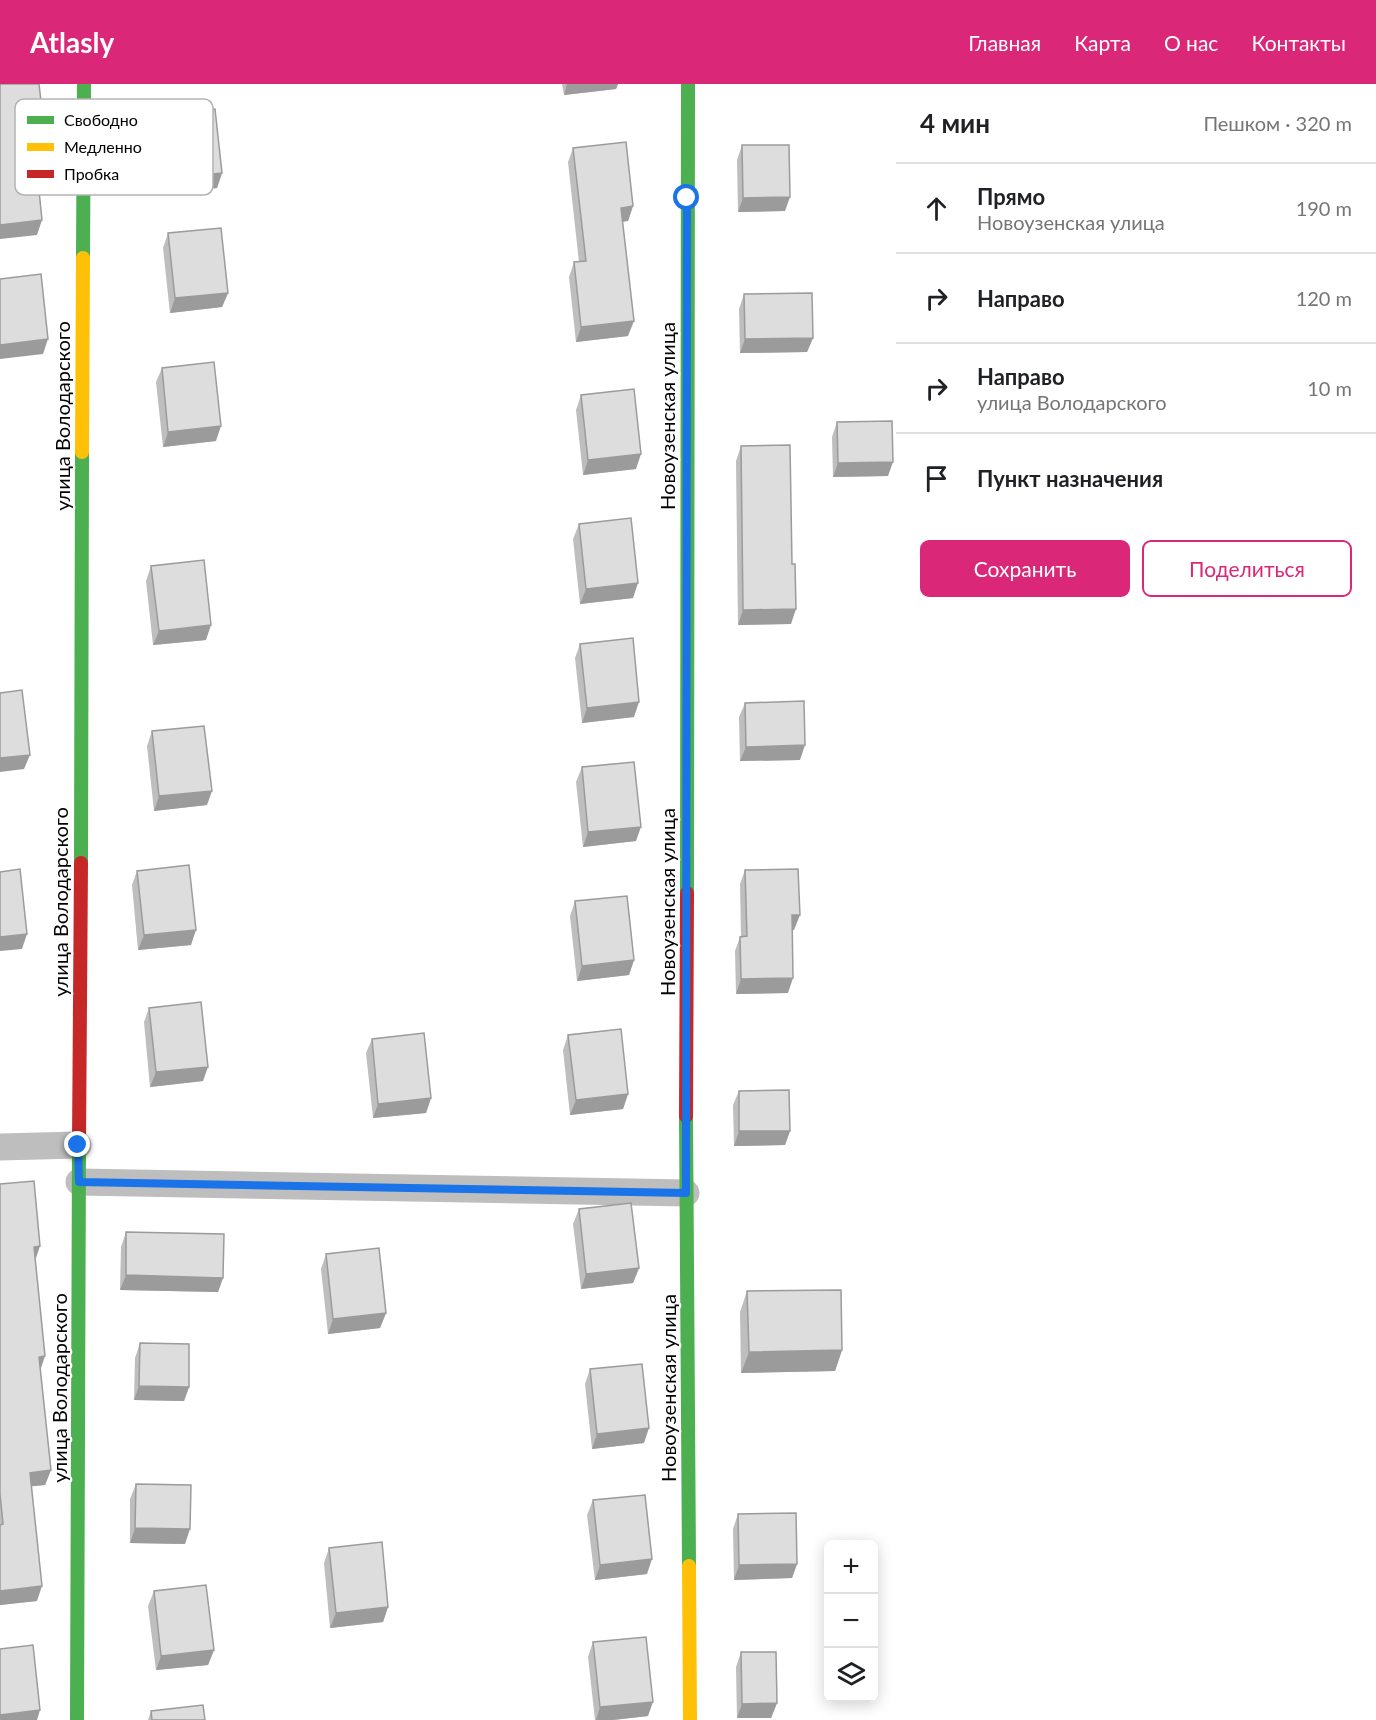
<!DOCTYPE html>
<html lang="ru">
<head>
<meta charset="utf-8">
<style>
  body { margin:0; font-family:Lato,sans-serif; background:#f6f6f6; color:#202124 }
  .controls { position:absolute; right:18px; bottom:18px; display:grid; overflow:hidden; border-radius:9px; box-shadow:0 3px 15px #0003 }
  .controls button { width:54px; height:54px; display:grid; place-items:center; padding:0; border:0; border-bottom:2px solid #e0e0e0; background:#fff; color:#202124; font:30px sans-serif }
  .stop { position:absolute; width:18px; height:18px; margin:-14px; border:4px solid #1a73e8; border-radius:50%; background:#fff }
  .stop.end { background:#1a73e8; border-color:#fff; box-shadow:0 2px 6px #0008 }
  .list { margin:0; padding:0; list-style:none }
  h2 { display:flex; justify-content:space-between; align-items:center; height:78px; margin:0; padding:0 24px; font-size:26px }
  h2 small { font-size:20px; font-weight:400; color:#757577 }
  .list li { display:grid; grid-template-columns:39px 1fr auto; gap:18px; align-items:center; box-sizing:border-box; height:90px; padding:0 24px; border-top:2px solid #e0e0e0 }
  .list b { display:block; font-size:22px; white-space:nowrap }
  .list p { margin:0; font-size:20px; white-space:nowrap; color:#757577 }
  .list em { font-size:20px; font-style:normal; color:#757577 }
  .actions { display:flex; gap:12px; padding:18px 24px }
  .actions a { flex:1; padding:14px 0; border:2px solid #db2777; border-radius:9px; text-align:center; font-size:21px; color:#db2777 }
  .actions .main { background:#db2777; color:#fff }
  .icon { flex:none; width:33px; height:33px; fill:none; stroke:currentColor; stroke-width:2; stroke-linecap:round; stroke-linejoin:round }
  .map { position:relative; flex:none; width:896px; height:1636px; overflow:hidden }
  header { display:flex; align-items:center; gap:36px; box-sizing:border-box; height:84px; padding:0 30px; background:#db2777; color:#fff }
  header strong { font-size:28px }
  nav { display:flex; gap:33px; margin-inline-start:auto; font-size:21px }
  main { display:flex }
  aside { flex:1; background:#fff }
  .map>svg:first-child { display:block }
</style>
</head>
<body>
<header>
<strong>Atlasly</strong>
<nav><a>Главная</a><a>Карта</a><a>О нас</a><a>Контакты</a></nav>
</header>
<main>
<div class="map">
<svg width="896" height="1636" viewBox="0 0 896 1636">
  <rect width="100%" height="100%" fill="#fff"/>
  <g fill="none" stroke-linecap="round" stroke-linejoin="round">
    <g stroke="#bebebe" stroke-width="27">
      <polyline points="0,1063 78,1061"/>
      <polyline points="79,1098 686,1109"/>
    </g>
    <g stroke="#4caf50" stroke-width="14">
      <polyline points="83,174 84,0"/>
      <polyline points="81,779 82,368"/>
      <polyline points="687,809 688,0"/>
      <polyline points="686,1032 689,1482"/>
      <polyline points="77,1636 79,1059"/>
    </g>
    <g stroke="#ffc107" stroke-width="14">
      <polyline points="82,368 83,174"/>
      <polyline points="689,1482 690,1636"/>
    </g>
    <g stroke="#c62828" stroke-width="14">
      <polyline points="686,1032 687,809"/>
      <polyline points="79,1059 81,779"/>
    </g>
  </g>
  <g fill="#bebebe">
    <polygon points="562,0 618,0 616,5 564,11"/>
    <polygon points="163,30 222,89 217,104 164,110 157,45"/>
    <polygon points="742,61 785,127 738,128 737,76"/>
    <polygon points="573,64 633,122 628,137 622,138 628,252 576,258 569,193 574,178 579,178 568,78"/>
    <polygon points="168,149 228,209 222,223 170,229 163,164"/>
    <polygon points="744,210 813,254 807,268 740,269 739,225"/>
    <polygon points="162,284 216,357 163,363 156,298"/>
    <polygon points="581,311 636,385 583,391 576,326"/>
    <polygon points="837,338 888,392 833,393 832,353"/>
    <polygon points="741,362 791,540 738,541 736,377"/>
    <polygon points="579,440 633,514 580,520 573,455"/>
    <polygon points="151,482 206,556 153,561 146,497"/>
    <polygon points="580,560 634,633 582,639 575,574"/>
    <polygon points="745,619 800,676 740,677 739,633"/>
    <polygon points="152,647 207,721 154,727 147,662"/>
    <polygon points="582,683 636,757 583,763 576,698"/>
    <polygon points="745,786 794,846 792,846 788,909 736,910 735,867 740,853 741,853 740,800"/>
    <polygon points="137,787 191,861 138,866 132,801"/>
    <polygon points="575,817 634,876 629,891 577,897 570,832"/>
    <polygon points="149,924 203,997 150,1003 144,938"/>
    <polygon points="568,951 628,1010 623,1025 570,1031 563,966"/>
    <polygon points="372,955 431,1014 426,1029 373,1034 366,969"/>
    <polygon points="739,1007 790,1047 785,1061 734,1062 733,1021"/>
    <polygon points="0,1100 35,1176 40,1286 51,1386 45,1401 32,1402 37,1517 0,1521"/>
    <polygon points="579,1125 639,1184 633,1199 581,1205 573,1140"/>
    <polygon points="126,1148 223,1194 218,1208 120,1206 121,1163"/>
    <polygon points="326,1170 386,1229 380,1244 328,1250 321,1185"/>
    <polygon points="747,1207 842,1266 835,1287 741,1289 740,1228"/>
    <polygon points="140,1259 189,1303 184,1317 134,1316 135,1274"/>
    <polygon points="590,1285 644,1359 592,1365 585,1300"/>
    <polygon points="136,1400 185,1460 130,1459 130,1415"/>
    <polygon points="593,1416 647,1490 595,1496 587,1431"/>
    <polygon points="738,1430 797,1480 792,1494 734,1496 733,1445"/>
    <polygon points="329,1464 388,1523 383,1538 330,1544 324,1479"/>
    <polygon points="154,1507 214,1566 208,1581 156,1586 148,1522"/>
    <polygon points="593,1558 648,1632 613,1636 595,1636 588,1573"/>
    <polygon points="741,1568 777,1619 771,1634 737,1634 736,1583"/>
    <polygon points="151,1627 205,1636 148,1636"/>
  </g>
  <g fill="#9b9b9b">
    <polygon points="567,0 618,0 616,5 564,11"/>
    <polygon points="42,26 37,41 26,42 31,27"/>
    <polygon points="222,89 217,104 164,110 169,95"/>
    <polygon points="790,113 785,127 738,128 743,114"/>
    <polygon points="633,122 628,137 616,138 621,124"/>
    <polygon points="42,136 37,151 0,155 0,141"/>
    <polygon points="228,209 222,223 170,229 175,214"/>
    <polygon points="634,237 628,252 576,258 581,243"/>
    <polygon points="813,254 807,268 740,269 745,255"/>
    <polygon points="48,255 43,270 0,275 0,261"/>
    <polygon points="221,342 216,357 163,363 168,348"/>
    <polygon points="641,370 636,385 583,391 588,376"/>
    <polygon points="893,378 888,392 833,393 838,379"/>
    <polygon points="638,499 633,514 580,520 586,505"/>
    <polygon points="796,525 791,540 738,541 743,526"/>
    <polygon points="211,541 206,556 153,561 159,547"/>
    <polygon points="639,618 634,633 582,639 587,624"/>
    <polygon points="805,661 800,676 740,677 746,663"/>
    <polygon points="30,671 24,685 0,688 0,674"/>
    <polygon points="212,707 207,721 154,727 159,712"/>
    <polygon points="641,743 636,757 583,763 588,748"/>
    <polygon points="792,831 800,831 794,846 786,846"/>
    <polygon points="196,846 191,861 138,866 144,851"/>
    <polygon points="27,850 22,865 0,867 0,853"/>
    <polygon points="634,876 629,891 577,897 582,882"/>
    <polygon points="793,894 788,909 736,910 741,895"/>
    <polygon points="208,983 203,997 150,1003 156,988"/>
    <polygon points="628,1010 623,1025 570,1031 576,1016"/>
    <polygon points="431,1014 426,1029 373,1034 378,1020"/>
    <polygon points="739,1047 790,1047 785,1061 734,1062"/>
    <polygon points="40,1162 35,1177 34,1163"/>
    <polygon points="639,1184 633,1199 581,1205 586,1190"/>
    <polygon points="126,1191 223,1194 218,1208 120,1206"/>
    <polygon points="386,1229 380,1244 328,1250 333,1235"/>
    <polygon points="842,1266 835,1287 741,1289 749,1268"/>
    <polygon points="45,1272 40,1287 39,1273"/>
    <polygon points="139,1302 189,1303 184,1317 134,1316"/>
    <polygon points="649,1344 644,1359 592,1365 597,1350"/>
    <polygon points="51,1386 45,1401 25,1403 30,1389"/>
    <polygon points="135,1444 190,1445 185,1460 130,1459"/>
    <polygon points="652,1475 647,1490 595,1496 600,1481"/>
    <polygon points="797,1480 792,1494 734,1496 739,1481"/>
    <polygon points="42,1502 37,1517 0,1521 0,1507"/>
    <polygon points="388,1523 383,1538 330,1544 336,1529"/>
    <polygon points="214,1566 208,1581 156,1586 161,1572"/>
    <polygon points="653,1618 648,1632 613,1636 596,1636 600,1623"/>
    <polygon points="777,1619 771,1634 737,1634 742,1620"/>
    <polygon points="40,1626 37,1636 0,1636 0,1631"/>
  </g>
  <g fill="#ddd" stroke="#9b9b9b" stroke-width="1.5">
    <polygon points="0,0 39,0 42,26 31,27 42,136 0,141"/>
    <polygon points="215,25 222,89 169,95 163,30"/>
    <polygon points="626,58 633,122 621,124 634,237 581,243 574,178 586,177 573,64"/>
    <polygon points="742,61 789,61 790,113 743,114"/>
    <polygon points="221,144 228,209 175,214 168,149"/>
    <polygon points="41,190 48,255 0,261 0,195"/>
    <polygon points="812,209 813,254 745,255 744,210"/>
    <polygon points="214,278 221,342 168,348 162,284"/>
    <polygon points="634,305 641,370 588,376 581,311"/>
    <polygon points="892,337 893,378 838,379 837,338"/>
    <polygon points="790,361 792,480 795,480 796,525 743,526 741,362"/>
    <polygon points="631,434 638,499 586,505 579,440"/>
    <polygon points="204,476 211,541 159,547 151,482"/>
    <polygon points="633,554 639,618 587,624 580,560"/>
    <polygon points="22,606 30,671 0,674 0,609"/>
    <polygon points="804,617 805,661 746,663 745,619"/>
    <polygon points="204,642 212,707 159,712 152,647"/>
    <polygon points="634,678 641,743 588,748 582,683"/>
    <polygon points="189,781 196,846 144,851 137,787"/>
    <polygon points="20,785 27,850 0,853 0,788"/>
    <polygon points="798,785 800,831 792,831 793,894 741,895 740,853 747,852 745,786"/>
    <polygon points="627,812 634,876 582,882 575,817"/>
    <polygon points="201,918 208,983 156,988 149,924"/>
    <polygon points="621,945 628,1010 576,1016 568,951"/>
    <polygon points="424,949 431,1014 378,1020 372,955"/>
    <polygon points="789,1006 790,1047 739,1047 739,1007"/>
    <polygon points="34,1097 40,1162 34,1163 45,1272 39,1273 51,1386 30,1389 42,1502 0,1507 0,1441 3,1440 0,1410 0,1100"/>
    <polygon points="631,1119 639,1184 586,1190 579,1125"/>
    <polygon points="126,1148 224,1150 223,1194 126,1191"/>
    <polygon points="379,1164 386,1229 333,1235 326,1170"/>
    <polygon points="841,1206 842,1266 749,1268 747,1207"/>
    <polygon points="140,1259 189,1260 189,1303 139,1302"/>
    <polygon points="642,1280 649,1344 597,1350 590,1285"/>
    <polygon points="136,1400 191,1401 190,1445 135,1444"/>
    <polygon points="645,1411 652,1475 600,1481 593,1416"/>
    <polygon points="796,1429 797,1480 739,1481 738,1430"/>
    <polygon points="382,1458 388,1523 336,1529 329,1464"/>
    <polygon points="206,1501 214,1566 161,1572 154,1507"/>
    <polygon points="646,1553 653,1618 600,1623 593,1558"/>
    <polygon points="33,1561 40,1626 0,1631 0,1565"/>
    <polygon points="741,1568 776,1568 777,1619 742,1620"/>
    <polygon points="203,1621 205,1636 152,1636 151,1627"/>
  </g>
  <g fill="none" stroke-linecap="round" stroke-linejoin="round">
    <polyline stroke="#1a73e8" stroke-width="8" points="78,1061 79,1098 686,1109 687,114"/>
  </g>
  <g text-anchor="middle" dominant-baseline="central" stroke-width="4.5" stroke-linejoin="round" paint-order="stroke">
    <g font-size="20" fill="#000" stroke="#fff">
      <text transform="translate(62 332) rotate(-90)">улица Володарского</text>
      <text transform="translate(667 332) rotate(-90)">Новоузенская улица</text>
      <text transform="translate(60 818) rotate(-90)">улица Володарского</text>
      <text transform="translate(667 818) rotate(-90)">Новоузенская улица</text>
      <text transform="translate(59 1304) rotate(-90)">улица Володарского</text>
      <text transform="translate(668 1304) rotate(-90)">Новоузенская улица</text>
    </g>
  </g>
  <rect x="15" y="15" width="198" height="96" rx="9" fill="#fff" stroke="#b2b2b2" stroke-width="1.5"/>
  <rect x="27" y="32" width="27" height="8" fill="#4caf50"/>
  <rect x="27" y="59" width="27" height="8" fill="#ffc107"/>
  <rect x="27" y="86" width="27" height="8" fill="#c62828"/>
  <g font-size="16" fill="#000">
    <text x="64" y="42">Свободно</text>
    <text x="64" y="69">Медленно</text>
    <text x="64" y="96">Пробка</text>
  </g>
</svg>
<div class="controls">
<button>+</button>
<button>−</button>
<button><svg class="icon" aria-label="layers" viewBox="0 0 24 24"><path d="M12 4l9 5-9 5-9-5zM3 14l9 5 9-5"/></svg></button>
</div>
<div class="stop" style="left:687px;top:114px"></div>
<div class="stop end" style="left:78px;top:1061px"></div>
</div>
<aside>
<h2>4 мин<small>Пешком · 320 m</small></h2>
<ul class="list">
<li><svg class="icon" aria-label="ahead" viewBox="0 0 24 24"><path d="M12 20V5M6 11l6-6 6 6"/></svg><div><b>Прямо</b><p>Новоузенская улица</p></div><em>190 m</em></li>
<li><svg class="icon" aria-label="right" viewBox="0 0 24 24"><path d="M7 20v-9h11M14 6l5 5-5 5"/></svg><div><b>Направо</b></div><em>120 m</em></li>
<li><svg class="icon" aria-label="right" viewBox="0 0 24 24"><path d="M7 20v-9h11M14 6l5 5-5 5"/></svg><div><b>Направо</b><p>улица Володарского</p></div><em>10 m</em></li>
<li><svg class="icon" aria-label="arrive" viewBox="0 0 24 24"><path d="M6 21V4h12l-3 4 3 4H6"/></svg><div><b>Пункт назначения</b></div></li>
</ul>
<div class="actions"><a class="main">Сохранить</a><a>Поделиться</a></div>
</aside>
</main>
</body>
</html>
